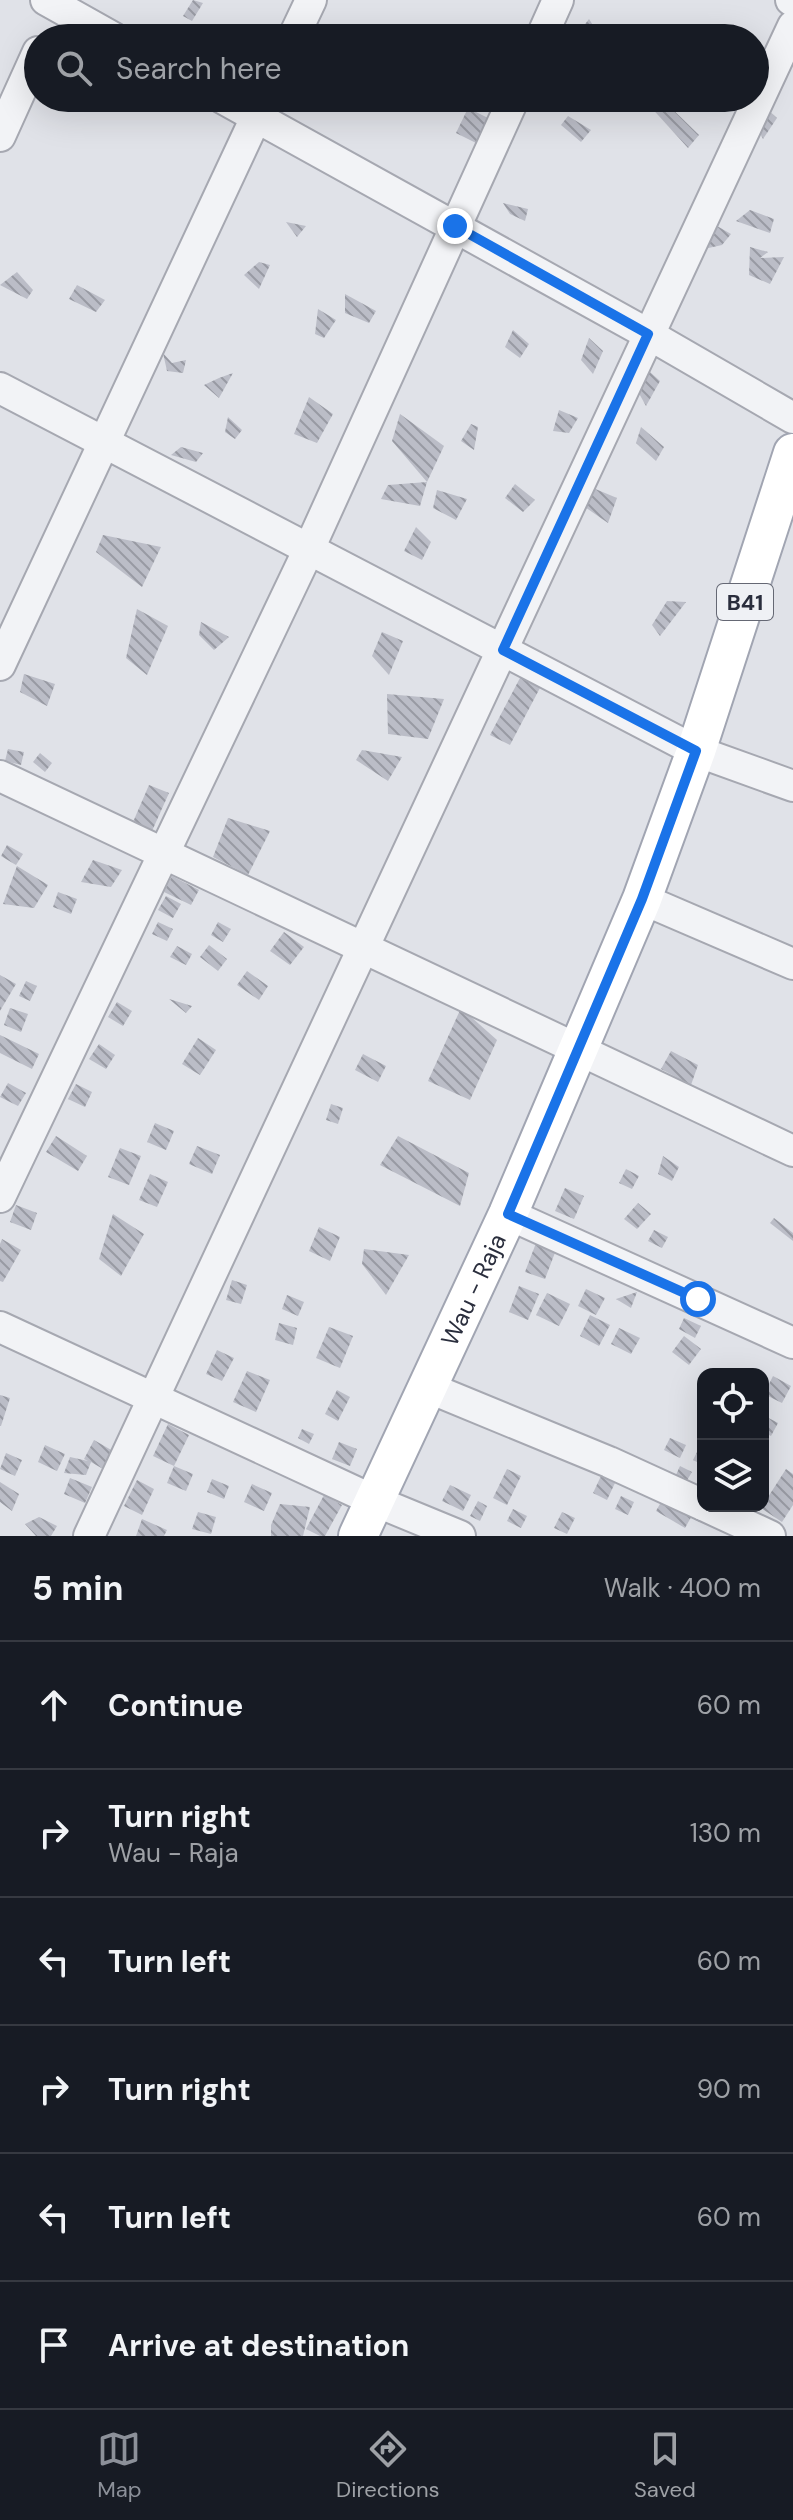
<!DOCTYPE html>
<html lang="en">
<head>
<meta charset="utf-8">
<style>
  body { margin:0; font-family:"DM Sans",sans-serif; background:#242831; color:#f1f3f6 }
  .controls { position:absolute; right:24px; bottom:24px; display:grid; overflow:hidden; border-radius:16px; box-shadow:0 8px 32px #0002 }
  .controls button { width:72px; height:72px; display:grid; place-items:center; padding:0; border:0; border-bottom:2px solid #363941; background:#171b24; color:#f1f3f6; font:40px sans-serif }
  .stop { position:absolute; width:24px; height:24px; margin:-18px; border:6px solid #1a73e8; border-radius:50%; background:#fff }
  .stop.end { background:#1a73e8; border-color:#fff; box-shadow:0 2px 8px #0008 }
  .list { margin:0; padding:0; list-style:none }
  h2 { display:flex; justify-content:space-between; align-items:center; height:104px; margin:0; padding:0 32px; font-size:34px }
  h2 small { font-size:26px; font-weight:400; color:#9ea1a6 }
  .list li { display:grid; grid-template-columns:52px 1fr auto; gap:24px; align-items:center; box-sizing:border-box; height:128px; padding:0 32px; border-top:2px solid #363941 }
  .list b { display:block; font-size:30px; white-space:nowrap }
  .list p { margin:0; font-size:26px; white-space:nowrap; color:#9ea1a6 }
  .list em { font-size:26px; font-style:normal; color:#9ea1a6 }
  .icon { flex:none; width:44px; height:44px; fill:none; stroke:currentColor; stroke-width:2; stroke-linecap:round; stroke-linejoin:round }
  .map { position:relative; flex:none; width:793px; height:1536px; overflow:hidden }
  .search { position:absolute; background:#171b24; box-shadow:0 8px 32px #0002; left:24px; right:24px; top:24px; height:88px; display:flex; align-items:center; gap:20px; box-sizing:border-box; padding:0 28px; border-radius:44px; color:#9ea1a6; font-size:30px }
  .sheet { height:872px; background:#171b24 }
  nav { display:flex; justify-content:space-around; align-items:center; box-sizing:border-box; height:112px; border-top:2px solid #363941; background:#171b24; font-size:22px; color:#9ea1a6 }
  nav a { display:grid; justify-items:center; gap:4px }
  nav .on { color:#8c9099 }
  .map>svg:first-child { display:block }
</style>
</head>
<body>
<div class="map">
<svg width="793" height="1536" viewBox="0 0 793 1536">
  <defs>
    <pattern id="building-back-hatch" width="6" height="6" patternUnits="userSpaceOnUse" patternTransform="scale(2)"><rect width="6" height="6" fill="#bbbdc7"/><path d="M-1 5l2 2M0 0l6 6M5-1l2 2" fill="none" stroke="#989aa3"/></pattern>
  </defs>
  <rect width="100%" height="100%" fill="#e0e2e8"/>
  <g fill="url(#building-back-hatch)">
    <polygon points="193,0 203,3 192,21 183,16"/>
    <polygon points="589,19 596,30 605,35 603,38 589,38 582,28"/>
    <polygon points="653,98 661,98 699,135 688,148 648,104"/>
    <polygon points="468,108 490,119 480,145 456,133"/>
    <polygon points="768,110 777,118 763,139 756,125"/>
    <polygon points="568,116 591,130 581,142 561,125"/>
    <polygon points="503,203 528,209 525,221 510,214"/>
    <polygon points="750,210 774,219 770,233 736,221"/>
    <polygon points="286,222 306,226 297,237"/>
    <polygon points="717,226 731,234 722,245 704,249"/>
    <polygon points="750,247 768,252 760,258 784,257 770,284 749,275"/>
    <polygon points="259,262 270,265 259,289 244,275"/>
    <polygon points="17,272 33,290 27,299 0,285"/>
    <polygon points="77,285 105,300 96,312 69,299"/>
    <polygon points="345,294 376,311 369,323 345,313"/>
    <polygon points="318,309 336,320 324,338 315,334"/>
    <polygon points="513,330 529,344 520,358 505,347"/>
    <polygon points="589,338 603,351 593,374 581,360"/>
    <polygon points="163,353 172,363 186,360 183,373 167,371"/>
    <polygon points="650,372 660,381 646,406 636,388"/>
    <polygon points="233,373 219,398 204,385 219,378"/>
    <polygon points="309,397 333,414 317,443 294,434"/>
    <polygon points="559,410 578,418 569,433 553,431"/>
    <polygon points="400,414 444,446 427,482 392,441"/>
    <polygon points="228,417 242,430 235,439 225,432"/>
    <polygon points="471,424 478,427 474,450 461,441"/>
    <polygon points="641,427 664,447 656,461 636,443"/>
    <polygon points="181,447 203,453 196,462 171,455"/>
    <polygon points="427,482 420,506 381,499 388,485"/>
    <polygon points="515,484 535,500 523,512 505,498"/>
    <polygon points="593,488 617,498 608,523 582,505"/>
    <polygon points="437,490 467,499 456,520 433,508"/>
    <polygon points="416,527 431,542 422,560 404,551"/>
    <polygon points="103,535 161,547 142,587 96,552"/>
    <polygon points="667,601 686,602 660,636 652,625"/>
    <polygon points="137,609 168,626 147,675 126,658"/>
    <polygon points="201,622 229,637 214,650 199,635"/>
    <polygon points="382,632 403,641 389,675 372,656"/>
    <polygon points="24,674 55,684 47,706 20,692"/>
    <polygon points="521,676 541,686 510,745 490,735"/>
    <polygon points="387,694 444,699 428,739 388,734"/>
    <polygon points="8,749 24,752 21,765 5,761"/>
    <polygon points="362,750 402,757 388,781 356,760"/>
    <polygon points="40,753 52,763 45,772 33,762"/>
    <polygon points="149,785 169,793 152,831 133,822"/>
    <polygon points="228,818 270,831 248,875 213,857"/>
    <polygon points="7,845 23,854 16,865 1,856"/>
    <polygon points="93,860 122,870 111,887 81,882"/>
    <polygon points="17,866 48,885 34,908 3,904"/>
    <polygon points="172,876 199,890 191,905 164,892"/>
    <polygon points="58,892 77,899 71,914 53,907"/>
    <polygon points="166,896 181,904 173,918 158,910"/>
    <polygon points="158,922 173,929 167,941 152,934"/>
    <polygon points="218,922 231,929 223,942 211,935"/>
    <polygon points="284,932 304,947 290,965 270,951"/>
    <polygon points="209,945 227,959 218,971 200,957"/>
    <polygon points="177,946 192,954 186,965 170,957"/>
    <polygon points="247,971 268,986 259,1000 237,985"/>
    <polygon points="0,975 16,984 0,1011"/>
    <polygon points="26,981 37,986 30,1001 19,996"/>
    <polygon points="169,999 192,1006 186,1013"/>
    <polygon points="117,1002 132,1011 123,1026 108,1017"/>
    <polygon points="10,1008 28,1014 21,1032 4,1025"/>
    <polygon points="461,1008 497,1040 470,1100 428,1081"/>
    <polygon points="0,1035 39,1054 32,1069 0,1053"/>
    <polygon points="198,1038 216,1050 200,1075 182,1064"/>
    <polygon points="99,1044 115,1055 106,1069 89,1059"/>
    <polygon points="671,1051 698,1065 691,1085 661,1069"/>
    <polygon points="363,1054 386,1066 378,1082 355,1070"/>
    <polygon points="8,1083 26,1093 18,1106 0,1097"/>
    <polygon points="76,1084 92,1092 85,1107 68,1099"/>
    <polygon points="331,1104 343,1108 338,1124 326,1120"/>
    <polygon points="155,1123 174,1131 166,1150 147,1142"/>
    <polygon points="56,1136 87,1156 78,1171 46,1152"/>
    <polygon points="398,1136 469,1173 460,1206 380,1165"/>
    <polygon points="197,1146 220,1155 212,1174 189,1164"/>
    <polygon points="120,1148 141,1156 129,1185 108,1177"/>
    <polygon points="663,1156 679,1167 672,1181 658,1174"/>
    <polygon points="626,1169 639,1176 632,1189 619,1183"/>
    <polygon points="150,1174 168,1182 157,1207 139,1200"/>
    <polygon points="565,1188 584,1196 574,1219 555,1211"/>
    <polygon points="638,1203 651,1214 637,1229 624,1219"/>
    <polygon points="16,1205 37,1213 31,1230 10,1222"/>
    <polygon points="113,1214 144,1234 121,1276 99,1259"/>
    <polygon points="774,1218 793,1233 793,1241 770,1223"/>
    <polygon points="319,1227 340,1237 330,1261 309,1251"/>
    <polygon points="654,1230 668,1237 662,1248 648,1241"/>
    <polygon points="2,1239 21,1250 3,1282 0,1281 0,1244"/>
    <polygon points="536,1243 556,1250 545,1279 525,1272"/>
    <polygon points="364,1249 409,1255 386,1295 362,1264"/>
    <polygon points="232,1280 247,1285 241,1304 226,1300"/>
    <polygon points="519,1286 539,1294 528,1320 509,1312"/>
    <polygon points="586,1289 605,1298 596,1315 578,1306"/>
    <polygon points="637,1292 631,1308 616,1299"/>
    <polygon points="547,1293 570,1304 559,1326 536,1315"/>
    <polygon points="287,1295 304,1302 298,1316 282,1309"/>
    <polygon points="590,1315 610,1325 599,1346 580,1336"/>
    <polygon points="684,1318 701,1326 695,1338 679,1329"/>
    <polygon points="279,1323 297,1328 293,1345 275,1340"/>
    <polygon points="329,1327 353,1336 340,1368 316,1358"/>
    <polygon points="619,1328 640,1338 631,1354 611,1344"/>
    <polygon points="684,1336 701,1349 689,1365 672,1352"/>
    <polygon points="217,1350 234,1358 222,1381 206,1374"/>
    <polygon points="247,1371 270,1380 256,1412 233,1402"/>
    <polygon points="773,1376 791,1386 782,1403 764,1394"/>
    <polygon points="337,1390 350,1397 338,1421 325,1414"/>
    <polygon points="0,1395 10,1398 1,1426 0,1426"/>
    <polygon points="763,1415 778,1423 771,1436 763,1432"/>
    <polygon points="168,1424 189,1435 174,1466 153,1456"/>
    <polygon points="302,1429 314,1434 309,1444 298,1438"/>
    <polygon points="670,1438 686,1445 680,1458 664,1450"/>
    <polygon points="94,1440 113,1451 103,1469 91,1462 86,1475 64,1473 70,1457 88,1461 84,1459"/>
    <polygon points="339,1442 357,1449 350,1466 332,1459"/>
    <polygon points="45,1445 65,1454 57,1471 38,1462"/>
    <polygon points="699,1448 703,1450 703,1465 693,1460"/>
    <polygon points="6,1453 22,1460 15,1476 0,1469"/>
    <polygon points="174,1466 193,1474 186,1491 167,1483"/>
    <polygon points="680,1466 692,1472 686,1482 675,1477"/>
    <polygon points="507,1469 521,1476 507,1505 493,1498"/>
    <polygon points="786,1469 793,1474 793,1505 782,1522 761,1508"/>
    <polygon points="601,1476 615,1483 607,1500 593,1493"/>
    <polygon points="70,1478 92,1487 85,1503 64,1494"/>
    <polygon points="212,1479 229,1486 224,1499 207,1492"/>
    <polygon points="137,1480 154,1489 142,1515 124,1506"/>
    <polygon points="0,1482 19,1494 12,1511 0,1502"/>
    <polygon points="252,1484 272,1493 264,1511 244,1502"/>
    <polygon points="450,1485 471,1495 463,1511 442,1501"/>
    <polygon points="324,1495 342,1505 325,1536 320,1536 306,1529"/>
    <polygon points="665,1495 694,1512 685,1528 656,1511"/>
    <polygon points="621,1496 634,1502 628,1515 615,1509"/>
    <polygon points="478,1501 487,1506 480,1521 470,1516"/>
    <polygon points="280,1504 310,1507 303,1536 271,1536 271,1525"/>
    <polygon points="513,1509 527,1516 521,1528 507,1521"/>
    <polygon points="198,1512 216,1517 211,1534 192,1529"/>
    <polygon points="562,1512 575,1518 567,1534 554,1528"/>
    <polygon points="39,1517 57,1526 51,1536 36,1536 25,1524"/>
    <polygon points="142,1519 167,1530 164,1536 136,1536"/>
  </g>
  <g fill="none" stroke-linecap="round" stroke-linejoin="round">
    <g stroke="#a6a8b1" stroke-width="34">
      <g id="minor">
        <polyline points="46,0 114,38"/>
        <polyline points="791,0 793,1"/>
        <polyline points="293,38 311,0"/>
        <polyline points="541,38 558,0"/>
        <polyline points="222,98 648,334 793,418"/>
        <polyline points="0,136 38,52"/>
        <polyline points="0,388 696,751 793,786"/>
        <polyline points="0,665 265,98"/>
        <polyline points="0,776 793,1151"/>
        <polyline points="642,899 793,964"/>
        <polyline points="0,1197 309,549 514,98"/>
        <polyline points="508,1214 793,1343"/>
        <polyline points="0,1327 375,1501 460,1536"/>
        <polyline points="427,1387 609,1462 703,1505"/>
        <polyline points="705,1506 770,1536"/>
        <polyline points="89,1536 793,26"/>
      </g>
    </g>
    <g stroke="#a1a5b2" stroke-width="42">
      <g id="major">
        <path id="s1" d="M 358,1536 L 508,1214 L 642,899 L 696,751 L 793,453"/>
      </g>
    </g>
    <use href="#minor" stroke="#f2f3f6" stroke-width="30"/>
    <use href="#major" stroke="#fff" stroke-width="38"/>
  </g>
  <g fill="none" stroke-linecap="round" stroke-linejoin="round">
    <polyline stroke="#1a73e8" stroke-width="10" points="455,226 648,334 503,650 696,751 642,899 508,1214 698,1299"/>
  </g>
  <g text-anchor="middle" dominant-baseline="central" stroke-width="8" stroke-linejoin="round" paint-order="stroke">
    <rect fill="#eff1f5" stroke="#656874" stroke-width="2" x="717" y="584" width="56" height="36" rx="6"/>
    <g font-size="22" font-weight="bold" fill="#2a2e3d">
      <text x="745" y="602">B41</text>
    </g>
    <g font-size="24" fill="#2a2e3d" stroke="#eff1f5">
      <text stroke="none"><textPath href="#s1" startOffset="272">Wau - Raja</textPath></text>
    </g>
  </g>
</svg>
<div class="controls">
<button><svg class="icon" aria-label="locate" viewBox="0 0 24 24"><circle cx="12" cy="12" r="6"/><path d="M12 2v4M12 18v4M2 12h4M18 12h4"/></svg></button>
<button><svg class="icon" aria-label="layers" viewBox="0 0 24 24"><path d="M12 4l9 5-9 5-9-5zM3 14l9 5 9-5"/></svg></button>
</div>
<div class="stop" style="left:698px;top:1299px"></div>
<div class="stop end" style="left:455px;top:226px"></div>
<div class="search"><svg class="icon" aria-label="search" viewBox="0 0 24 24"><circle cx="10" cy="10" r="6"/><path d="M15 15l6 6"/></svg>Search here</div>
</div>
<section class="sheet">
<h2>5 min<small>Walk · 400 m</small></h2>
<ul class="list">
<li><svg class="icon" aria-label="ahead" viewBox="0 0 24 24"><path d="M12 20V5M6 11l6-6 6 6"/></svg><div><b>Continue</b></div><em>60 m</em></li>
<li><svg class="icon" aria-label="right" viewBox="0 0 24 24"><path d="M7 20v-9h11M14 6l5 5-5 5"/></svg><div><b>Turn right</b><p>Wau - Raja</p></div><em>130 m</em></li>
<li><svg class="icon" aria-label="left" viewBox="0 0 24 24"><path d="M17 20v-9H6M10 6l-5 5 5 5"/></svg><div><b>Turn left</b></div><em>60 m</em></li>
<li><svg class="icon" aria-label="right" viewBox="0 0 24 24"><path d="M7 20v-9h11M14 6l5 5-5 5"/></svg><div><b>Turn right</b></div><em>90 m</em></li>
<li><svg class="icon" aria-label="left" viewBox="0 0 24 24"><path d="M17 20v-9H6M10 6l-5 5 5 5"/></svg><div><b>Turn left</b></div><em>60 m</em></li>
<li><svg class="icon" aria-label="arrive" viewBox="0 0 24 24"><path d="M6 21V4h12l-3 4 3 4H6"/></svg><div><b>Arrive at destination</b></div></li>
</ul>
</section>
<nav>
<a class="on"><svg class="icon" aria-label="map" viewBox="0 0 24 24"><path d="M3 6l6-2 6 2 6-2v14l-6 2-6-2-6 2zM9 4v14M15 6v14"/></svg>Map</a>
<a><svg class="icon" aria-label="directions" viewBox="0 0 24 24"><path d="M12 3l9 9-9 9-9-9zM9 14v-3h6M13 9l2 2-2 2"/></svg>Directions</a>
<a><svg class="icon" aria-label="saved" viewBox="0 0 24 24"><path d="M7 4h10v16l-5-4-5 4z"/></svg>Saved</a>
</nav>
</body>
</html>
